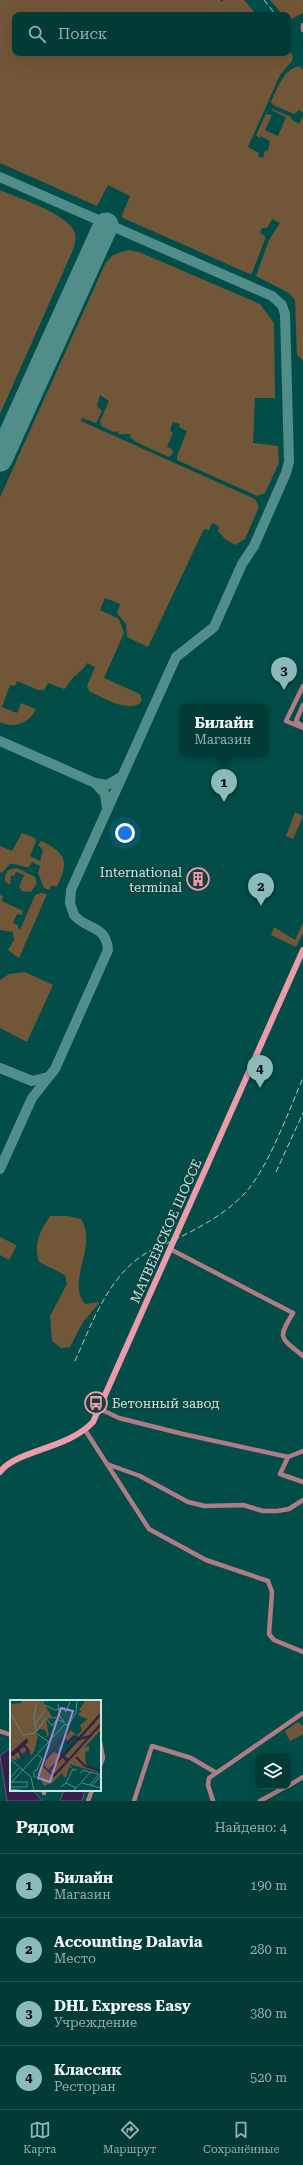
<!DOCTYPE html>
<html lang="ru">
<head>
<meta charset="utf-8">
<style>
  body { margin:0; font-family:"Roboto Serif",serif; background:#0c413e; color:#f1f3f6 }
  .controls { position:absolute; right:12px; bottom:12px; display:grid; overflow:hidden; border-radius:8px; box-shadow:0 4px 16px #0002 }
  .controls button { width:36px; height:36px; display:grid; place-items:center; padding:0; border:0; border-bottom:1px solid #235451; background:#023a36; color:#f1f3f6; font:20px sans-serif }
  .you { position:absolute; left:125px; top:833px; width:14px; height:14px; margin:-10px; border:3px solid #fff; border-radius:50%; background:#1a73e8; box-shadow:0 0 0 6px #1a73e833 }
  .badge { display:grid; place-items:center; width:26px; height:26px; border-radius:50%; background:#8bbbb9; color:#111; font-size:13px; font-weight:700 }
  .pin { position:absolute; translate:-50% -33px; filter:drop-shadow(0 1px 2px #0008) }
  .pin::after { content:''; position:absolute; top:21px; width:14px; height:12px; background:inherit; clip-path:polygon(0 0,100% 0,50% 100%) }
  .popup { position:absolute; left:180px; top:704px; width:88px; height:52px; box-sizing:border-box; display:grid; place-content:center; border-radius:8px; background:#023a36; filter:drop-shadow(0 1px 3px #0005); font-size:13px; white-space:nowrap; color:#96adad }
  .popup b { font-size:15px; color:#f1f3f6 }
  .popup::after { content:''; position:absolute; left:50%; top:100%; margin-left:-8px; border:8px solid transparent; border-top-color:#023a36 }
  .list { margin:0; padding:0; list-style:none }
  h2 { display:flex; justify-content:space-between; align-items:center; height:52px; margin:0; padding:0 16px; font-size:17px }
  h2 small { font-size:13px; font-weight:400; color:#96adad }
  .list li { display:grid; grid-template-columns:26px 1fr auto; gap:12px; align-items:center; box-sizing:border-box; height:64px; padding:0 16px; border-top:1px solid #235451 }
  .list b { display:block; font-size:15px; white-space:nowrap }
  .list p { margin:0; font-size:13px; white-space:nowrap; color:#96adad }
  .list em { font-size:13px; font-style:normal; color:#96adad }
  .icon { flex:none; width:22px; height:22px; fill:none; stroke:currentColor; stroke-width:2; stroke-linecap:round; stroke-linejoin:round }
  .map { position:relative; flex:none; width:303px; height:1801px; overflow:hidden }
  .search { position:absolute; background:#023a36; box-shadow:0 4px 16px #0002; left:12px; right:12px; top:12px; height:44px; display:flex; align-items:center; gap:10px; box-sizing:border-box; padding:0 14px; border-radius:8px; color:#96adad; font-size:15px }
  .sheet { height:308px; background:#023a36 }
  nav { display:flex; justify-content:space-around; align-items:center; box-sizing:border-box; height:56px; border-top:1px solid #235451; background:#023a36; font-size:11px; color:#96adad }
  nav a { display:grid; justify-items:center; gap:2px }
  nav .on { color:#8bbbb9 }
  .map>svg:first-child { display:block }
</style>
</head>
<body>
<div class="map">
<svg width="303" height="1801" viewBox="0 0 303 1801">
  <rect width="100%" height="100%" fill="#024d48"/>
  <g fill="#725638">
    <polygon points="0,0 219,0 223,2 223,0 244,0 257,15 15,15 15,53 288,53 288,49 293,56 292,61 280,75 248,147 259,153 258,156 263,158 265,150 268,151 270,141 261,136 260,138 256,135 266,114 272,115 265,130 278,136 286,117 271,110 272,109 291,117 292,120 299,124 303,116 303,360 297,355 295,300 289,293 256,276 269,240 280,223 272,219 267,228 262,228 260,233 265,236 265,239 252,273 250,274 123,218 122,215 130,196 108,185 97,206 0,163"/>
    <polygon points="270,0 303,0 303,13 288,21 288,15 283,15"/>
    <path d="M 300,66 L 303,70 L 303,112 L 299,110 L 294,114 L 273,105 L 271,102 C 277,89 284,68 300,66 Z"/>
    <path d="M 0,190 C 18,198 66,213 74,231 C 77,238 75,245 72,252 L 0,414 Z"/>
    <path d="M 128,250 L 139,252 L 260,304 L 274,323 L 275,398 L 255,398 L 253,443 L 278,446 L 279,463 L 265,493 L 257,496 L 177,460 L 177,456 L 187,431 L 179,427 L 180,424 L 173,422 L 170,430 L 173,433 L 167,447 L 172,449 L 173,453 L 169,457 L 136,442 L 130,437 L 131,434 L 119,434 L 117,431 L 114,432 L 101,426 L 100,421 L 109,401 L 100,395 L 97,406 L 102,411 L 96,423 L 82,418 L 81,421 L 255,499 L 259,507 L 245,539 L 235,545 L 225,539 L 218,531 L 219,526 L 212,523 L 209,530 L 204,529 L 148,647 L 127,637 L 126,624 L 117,613 L 120,604 L 105,598 L 100,610 L 119,619 L 124,633 L 104,678 L 140,694 L 142,700 L 139,704 C 123,711 104,698 89,691 L 87,686 L 95,667 L 87,663 C 81,674 73,674 66,688 L 64,689 L 48,683 L 44,690 L 38,690 L 17,681 L 15,686 L 10,685 L 2,707 L 17,713 L 21,703 L 36,709 C 30,723 14,729 0,722 L 0,497 L 105,264 L 113,255 Z"/>
    <polygon points="295,812 303,816 293,839 286,836"/>
    <path d="M 22,833 L 35,838 L 36,841 L 30,856 L 40,861 L 43,850 L 38,845 L 41,841 C 67,853 69,862 57,887 L 52,885 L 49,890 L 44,888 L 38,873 L 40,866 L 32,862 L 29,867 C 23,868 17,863 10,864 L 2,873 L 0,872 L 0,846 L 12,851 Z"/>
    <polygon points="17,868 35,877 37,883 31,892 21,891 21,889 19,887 24,875 16,872 14,876 11,875 10,885 5,881 5,876 8,870"/>
    <polygon points="40,893 47,894 19,958 8,950 14,940 13,932 0,930 0,895 3,896 2,901 23,911 22,915 17,914 13,923 18,925 18,928 20,930 35,895"/>
    <polygon points="303,923 303,933 296,947 271,935 274,927 295,940"/>
    <polygon points="25,972 53,985 27,1042 0,1028 0,980 9,974"/>
    <path d="M 50,1216 L 68,1216 L 81,1219 C 98,1246 66,1281 85,1304 L 100,1302 L 83,1322 L 70,1347 L 61,1348 L 52,1341 L 50,1316 L 67,1284 L 65,1275 L 39,1262 C 33,1243 40,1232 50,1216 Z"/>
    <polygon points="0,1237 16,1245 16,1247 9,1260 0,1255"/>
    <polygon points="298,1722 303,1726 303,1734 290,1741 285,1731"/>
  </g>
  <g fill="#371e4b" stroke="#615b79">
    <polygon points="11,1747 11,1790 33,1790 42,1801 7,1801 0,1756"/>
    <polygon points="64,1790 85,1790 82,1801 60,1801"/>
  </g>
  <g fill="none" stroke-linecap="round" stroke-linejoin="round">
    <g stroke="#528e89" stroke-width="10">
      <path d="M 0,177 L 272,296 L 282,305 L 285,314 L 289,462 L 286,473 L 254,546 L 242,564 L 214,627 L 176,657 L 71,890 L 70,903 L 74,915 C 86,930 106,924 108,950 L 55,1069 L 32,1098 L 0,1169"/>
      <polyline points="0,741 95,783"/>
      <polyline points="107,808 105,794 95,783 107,785 121,777"/>
      <polyline points="0,1068 32,1081 48,1077"/>
    </g>
    <polyline stroke="#528e89" stroke-width="25" points="0,459 106,225"/>
    <g stroke="#af7c85" stroke-width="4.5">
      <polyline points="303,25 303,30"/>
      <polyline points="303,686 286,721 303,728"/>
      <polyline points="301,725 296,721 303,705"/>
      <path d="M 170,1249 L 293,1313 C 277,1339 280,1337 303,1356"/>
      <polyline points="100,1409 119,1418 183,1434 288,1457"/>
      <polyline points="85,1430 149,1529 206,1560 268,1581 272,1592 269,1634 274,1640 303,1652"/>
      <polyline points="303,1451 288,1457 280,1474 303,1482"/>
      <polyline points="107,1464 140,1476 188,1502 205,1506 243,1505 263,1511 277,1511 289,1509 303,1500"/>
      <polyline points="0,1731 11,1735"/>
      <polyline points="100,1742 103,1758 100,1766"/>
      <polyline points="288,1786 303,1777"/>
      <polyline points="44,1793 44,1790"/>
      <polyline points="88,1801 92,1790"/>
      <polyline points="134,1801 152,1746 191,1758 215,1772"/>
      <polyline points="213,1801 208,1785 209,1778 303,1713"/>
      <polyline points="260,1801 287,1786"/>
    </g>
    <path stroke="#ec9baa" stroke-width="6" d="M 0,1472 C 16,1450 68,1449 93,1422 L 303,950"/>
    <g stroke="#a1ceca" stroke-width="1" stroke-dasharray="6 3" stroke-linecap="butt">
      <polyline points="264,0 276,15"/>
      <polyline points="276,1172 303,1113"/>
      <path d="M 75,1361 C 92,1323 109,1274 148,1252 C 157,1247 167,1244 176,1239 C 201,1227 225,1214 244,1194 C 267,1171 289,1110 303,1078"/>
    </g>
  </g>
  <defs>
    <g id="building-ring" transform="scale(1.15)"><circle r="9.5" fill="#12403c" stroke="#f39aaa" stroke-width="1.5"/><path d="M-4-6H4V6H1V3H-1V6H-4ZM-2.5-4.3h1.7v1.8h-1.7ZM.8-4.3h1.7v1.8H.8ZM-2.5-1h1.7V.8h-1.7ZM.8-1h1.7V.8H.8Z" fill="#f39aaa"/></g>
    <g id="bus-ring" transform="scale(1.15)"><circle r="9.5" fill="#12403c" stroke="#f39aaa" stroke-width="1.5"/><path d="M-5-6H5V4H4V6H2V4H-2V6H-4V4H-5ZM-3.5-4V0h7V-4ZM-3.5 1.2v1.5H-2V1.2ZM2 1.2v1.5H3.5V1.2Z" fill="#f39aaa"/></g>
  </defs>
  <g fill-rule="evenodd">
    <use href="#building-ring" x="198" y="879"/>
    <use href="#bus-ring" x="96" y="1403"/>
  </g>
  <g text-anchor="middle" dominant-baseline="central" stroke-width="3" stroke-linejoin="round" paint-order="stroke">
    <g font-size="13" fill="#c2e9e5" stroke="#12403c" text-anchor="end">
      <text x="182" y="872">International<tspan x="182" dy="15">terminal</tspan></text>
      <text x="112" y="1403" text-anchor="start">Бетонный завод</text>
    </g>
    <g font-size="13" fill="#c2e9e5" stroke="#12403c">
      <text transform="translate(166 1231) rotate(-66)">МАТВЕЕВСКОЕ ШОССЕ</text>
    </g>
  </g>
  <g transform="translate(10 1700)">
    <rect width="91" height="91" fill="#024d48"/>
    <path d="M 13,0 L 33,0 L 34,3 L 37,0 L 40,0 L 34,3 L 42,17 L 47,17 L 46,19 L 36,18 L 39,35 L 35,38 L 37,35 L 35,30 L 30,29 L 25,33 L 28,36 L 24,52 L 21,55 L 18,49 L 10,55 L 10,59 L 6,57 L 7,61 L 0,58 L 0,4 L 11,3 ZM 76,0 L 91,0 L 91,12 L 69,37 L 64,35 L 58,42 L 55,37 L 61,30 L 67,36 L 72,30 L 70,25 L 78,19 L 69,16 L 68,13 L 72,12 L 69,10 ZM 91,15 L 91,23 L 80,35 L 71,38 ZM 91,25 L 91,30 L 74,48 L 79,46 L 79,51 L 75,52 L 76,65 L 91,73 L 59,64 L 63,69 L 59,67 L 56,78 L 52,74 L 54,71 L 43,82 L 34,86 L 28,73 L 35,56 L 36,55 L 33,66 L 43,78 ZM 77,38 L 59,59 L 55,56 L 68,41 ZM 44,52 L 52,56 L 38,70 L 34,66 L 35,60 ZM 53,57 L 56,61 L 43,75 L 40,71 Z" fill="#725638"/>
    <path fill="none" stroke="#371e4b" stroke-width="2" d="M 57,43 L 64,36 L 68,39 L 80,36M 14,45 L 19,51 L 17,55M 7,48 L 14,60M 46,50 L 57,61M 1,54 L 17,39M 2,56 L 18,41M 66,57 L 75,66 L 91,71M 39,71 L 91,14M 44,75 L 33,66 L 35,60 L 58,32M 44,76 L 91,24"/>
    <path fill="none" stroke="#4f8b87" stroke-width="1" d="M 48,4 L 50,17 L 54,21M 26,5 L 24,17 L 26,32M 35,5 L 45,10 L 55,8M 54,10 L 56,12 L 60,2M 0,12 L 13,35 L 26,33M 25,24 L 34,11M 26,32 L 36,18 L 42,26 L 47,19 L 55,23M 26,33 L 39,42M 0,59 L 21,77 L 24,91M 70,73 L 74,70 L 81,73M 26,77 L 24,77 L 24,71 L 27,70 L 32,58 L 28,55M 0,78 L 9,68M 2,82 L 18,82M 56,83 L 63,69 L 67,70M 72,83 L 91,88M 0,84 L 54,25 L 59,24 L 66,13 L 67,0M 80,85 L 88,75M 82,86 L 91,75M 1,87 L 17,87 L 17,83M 51,87 L 56,83 L 66,88M 0,89 L 16,91M 63,91 L 81,72 L 91,75"/>
    <path fill="#9e8ad2" fill-opacity="0.15" stroke="#9e8ad2" stroke-width="2" d="M 51,8 L 63,11 L 40,82 L 28,78 Z"/>
    <rect width="91" height="91" fill="none" stroke="#c2e9e5" stroke-width="2"/>
  </g>
</svg>
<div class="controls">
<button><svg class="icon" aria-label="layers" viewBox="0 0 24 24"><path d="M12 4l9 5-9 5-9-5zM3 14l9 5 9-5"/></svg></button>
</div>
<div class="you"></div>
<div class="pin badge" style="left:224px;top:802px">1</div>
<div class="popup"><b>Билайн</b>Магазин</div>
<div class="pin badge" style="left:261px;top:906px">2</div>
<div class="pin badge" style="left:284px;top:690px">3</div>
<div class="pin badge" style="left:260px;top:1088px">4</div>
<div class="search"><svg class="icon" aria-label="search" viewBox="0 0 24 24"><circle cx="10" cy="10" r="6"/><path d="M15 15l6 6"/></svg>Поиск</div>
</div>
<section class="sheet">
<h2>Рядом<small>Найдено: 4</small></h2>
<ul class="list">
<li><span class="badge">1</span><div><b>Билайн</b><p>Магазин</p></div><em>190 m</em></li>
<li><span class="badge">2</span><div><b>Accounting Dalavia</b><p>Место</p></div><em>280 m</em></li>
<li><span class="badge">3</span><div><b>DHL Express Easy</b><p>Учреждение</p></div><em>380 m</em></li>
<li><span class="badge">4</span><div><b>Классик</b><p>Ресторан</p></div><em>520 m</em></li>
</ul>
</section>
<nav>
<a class="on"><svg class="icon" aria-label="map" viewBox="0 0 24 24"><path d="M3 6l6-2 6 2 6-2v14l-6 2-6-2-6 2zM9 4v14M15 6v14"/></svg>Карта</a>
<a><svg class="icon" aria-label="directions" viewBox="0 0 24 24"><path d="M12 3l9 9-9 9-9-9zM9 14v-3h6M13 9l2 2-2 2"/></svg>Маршрут</a>
<a><svg class="icon" aria-label="saved" viewBox="0 0 24 24"><path d="M7 4h10v16l-5-4-5 4z"/></svg>Сохранённые</a>
</nav>
</body>
</html>
